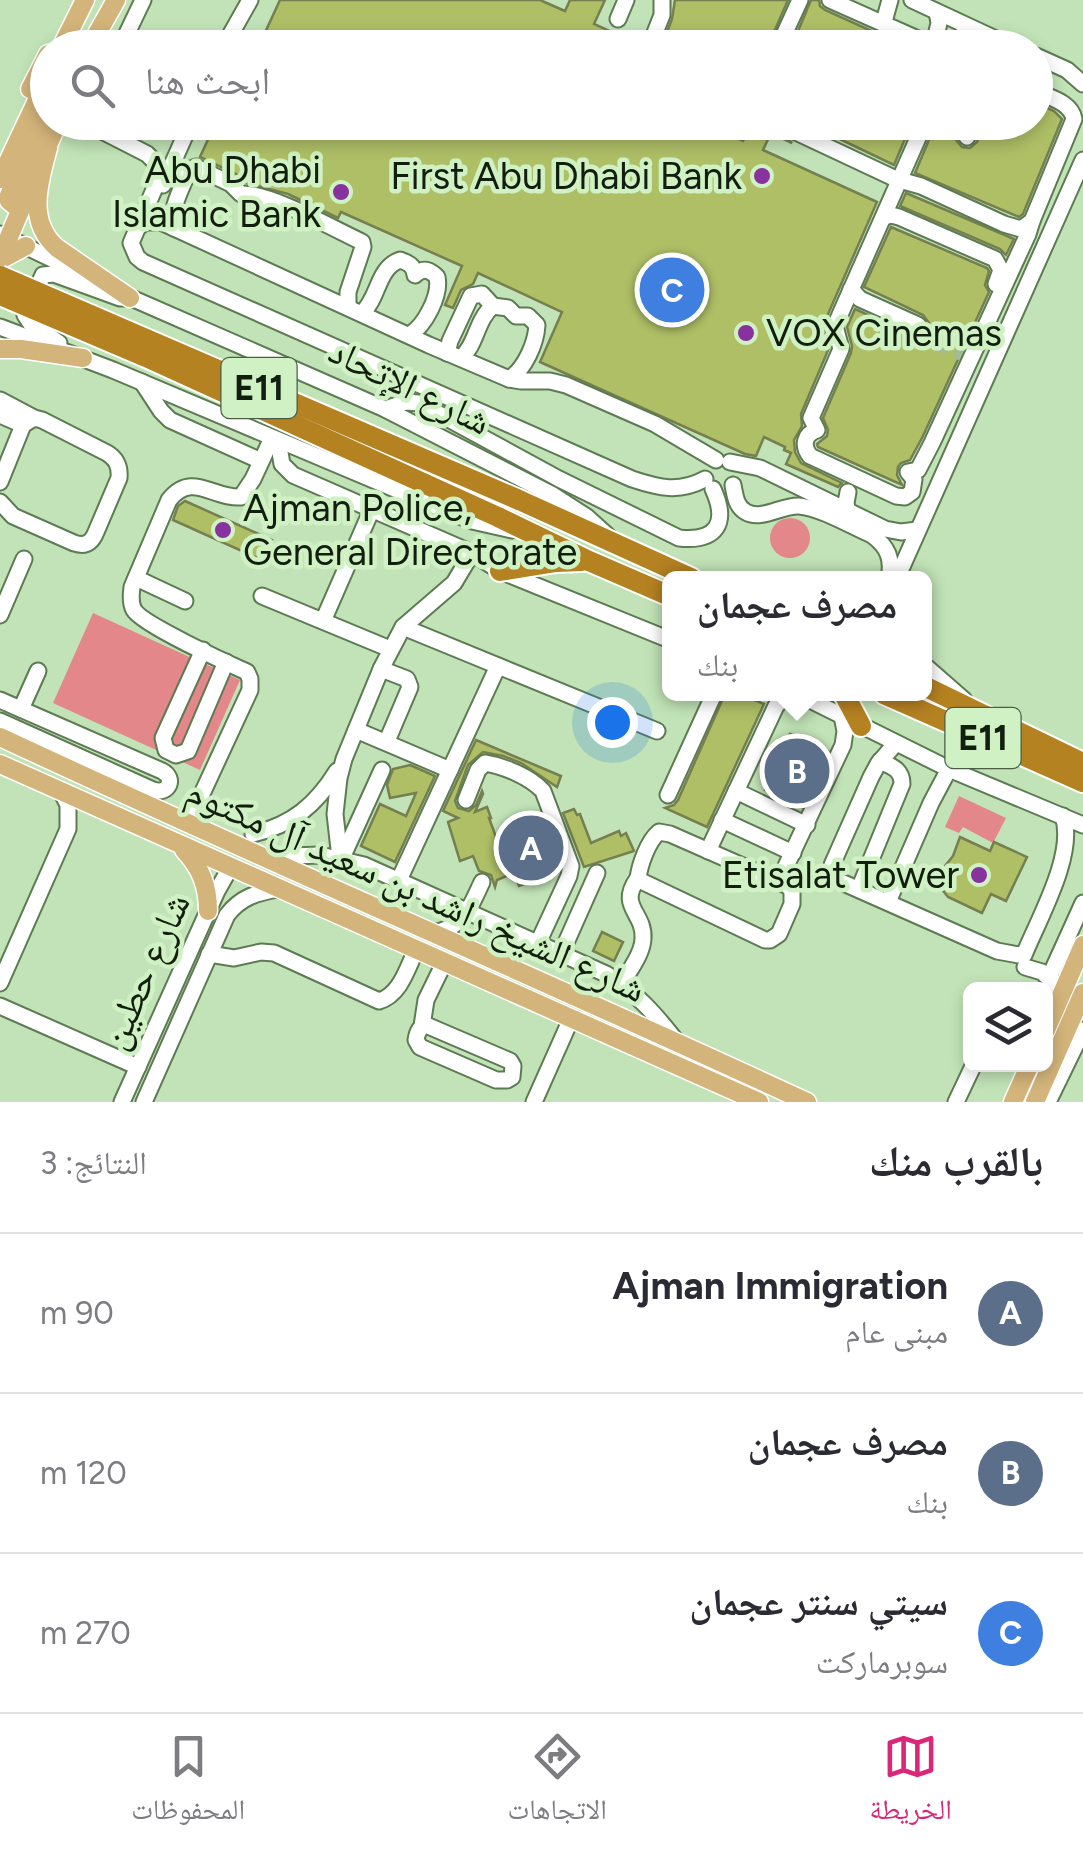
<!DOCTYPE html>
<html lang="ar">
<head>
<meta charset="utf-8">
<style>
  body { margin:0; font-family:Figtree,"Noto Naskh Arabic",sans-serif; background:#f2f2f3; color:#2b2b33; direction:rtl }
  .controls { position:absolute; right:30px; bottom:30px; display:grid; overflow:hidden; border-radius:15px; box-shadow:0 5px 15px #0003 }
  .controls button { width:90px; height:90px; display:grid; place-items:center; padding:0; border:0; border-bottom:2px solid #e1e1e2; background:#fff; color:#2b2b33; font:50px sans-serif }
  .you { position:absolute; left:612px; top:722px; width:35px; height:35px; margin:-25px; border:8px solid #fff; border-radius:50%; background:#1a73e8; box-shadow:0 0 0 15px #1a73e833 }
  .badge { display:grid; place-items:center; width:65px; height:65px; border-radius:50%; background:#db2777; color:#fff; font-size:32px; font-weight:700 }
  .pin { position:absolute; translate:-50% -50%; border:5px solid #fff; box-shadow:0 2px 10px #0006 }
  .popup { position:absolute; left:662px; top:571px; width:270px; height:130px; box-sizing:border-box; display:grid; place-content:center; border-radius:15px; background:#fff; filter:drop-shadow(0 2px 8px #0005); font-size:32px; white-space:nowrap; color:#7c7c81 }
  .popup b { font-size:38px; color:#2b2b33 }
  .popup::after { content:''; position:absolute; left:50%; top:100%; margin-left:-20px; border:20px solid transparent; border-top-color:#fff }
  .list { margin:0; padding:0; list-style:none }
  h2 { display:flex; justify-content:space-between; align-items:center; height:130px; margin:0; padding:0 40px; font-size:42px }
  h2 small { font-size:32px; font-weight:400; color:#7c7c81 }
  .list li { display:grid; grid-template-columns:65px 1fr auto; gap:30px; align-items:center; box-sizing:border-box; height:160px; padding:0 40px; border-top:2px solid #e1e1e2 }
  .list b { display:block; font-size:38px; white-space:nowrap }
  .list p { margin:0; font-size:32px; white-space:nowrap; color:#7c7c81 }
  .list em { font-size:32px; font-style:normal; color:#7c7c81 }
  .icon { flex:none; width:55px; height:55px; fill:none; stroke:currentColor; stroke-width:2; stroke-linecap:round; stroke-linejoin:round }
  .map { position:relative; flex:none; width:1083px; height:1102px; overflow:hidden; direction:ltr }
  .search { position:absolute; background:#fff; box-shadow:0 5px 15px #0003; left:30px; right:30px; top:30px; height:110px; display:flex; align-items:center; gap:25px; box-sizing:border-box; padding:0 35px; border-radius:55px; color:#7c7c81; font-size:38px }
  .sheet { height:610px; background:#fff }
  nav { display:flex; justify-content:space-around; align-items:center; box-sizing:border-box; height:140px; border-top:2px solid #e1e1e2; background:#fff; font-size:28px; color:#7c7c81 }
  nav a { display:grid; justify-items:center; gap:5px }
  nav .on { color:#db2777 }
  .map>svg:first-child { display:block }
</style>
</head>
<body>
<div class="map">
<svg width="1083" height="1102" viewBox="0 0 1083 1102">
  <rect width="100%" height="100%" fill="#c2e3b7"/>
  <g fill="#e4878a">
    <circle cx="790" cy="538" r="20"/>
    <polygon points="93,613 240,680 200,770 53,703"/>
    <polygon points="959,796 1006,818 993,843 963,827 959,833 945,827"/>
  </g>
  <g fill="#aebf66" stroke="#757f4f" stroke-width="2.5">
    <polygon points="280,0 540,0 565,11 570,0 605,0 594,24 638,44 638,48 250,48 255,36 262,39"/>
    <polygon points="675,0 788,0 767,48 661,48 672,19"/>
    <polygon points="811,0 819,0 820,6 825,10 909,48 791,48"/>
    <polygon points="1036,103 1054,111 1062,119 1023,214 1019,217 915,173 936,123 944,127 946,122 961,122 956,140 962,147 970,148 977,142 984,122 1036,122"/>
    <polygon points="216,122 701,122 743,141 753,122 777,122 780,130 792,143 771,133 763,150 877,202 825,321 824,329 829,348 801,414 802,426 794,440 795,452 801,463 842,483 838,487 786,464 791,453 784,450 785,447 764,437 756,456 745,454 540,362 562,312 478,273 473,284 461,290 453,308 445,305 462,266 341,212 338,218 288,194 246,183 236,174 200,157"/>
    <polygon points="804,122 912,122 894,165"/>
    <polygon points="906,193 1014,239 1006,255 1000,249 900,206"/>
    <polygon points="891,227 987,268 989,271 985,285 989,292 922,438 910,460 901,463 898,467 897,475 902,485 818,447 817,444 827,436 828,430 823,418 851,353 852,346 847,327 855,309 914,336 924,335 929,329 929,323 923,315 864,287"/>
    <polygon points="185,501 272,540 270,551 262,560 173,520 178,506"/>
    <polygon points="725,694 740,694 764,704 707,827 665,808 674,805 678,800"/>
    <polygon points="790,734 828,751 802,807 765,790"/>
    <polygon points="476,740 561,776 557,787 521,763 503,756 483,752 468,765 455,801 458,808 469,811 476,805 482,791 483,794 475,812 487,807 491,818 489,818 500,848 546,830 559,867 558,872 519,886 514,873 497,880 495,887 491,875 479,871 473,856 460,861 448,822 458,818 443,811"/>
    <polygon points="410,765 435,776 395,862 361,846 380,804 406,816 416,793 390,798 387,785 393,769"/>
    <polygon points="574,809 577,815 580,814 591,843 619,831 621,836 626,833 634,851 584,867 563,813"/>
    <polygon points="960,837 990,851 994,842 1027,857 1006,901 991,894 982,913 948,897 941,888 941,871 953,856"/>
    <polygon points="602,932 623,942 614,961 593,951"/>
  </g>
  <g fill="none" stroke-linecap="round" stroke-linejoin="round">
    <polyline stroke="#9fbc95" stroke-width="15" stroke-dasharray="15 8" stroke-linecap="butt" points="914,332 974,359"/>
    <g stroke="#5d7b53" stroke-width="19">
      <g id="minor">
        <polyline points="830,0 938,48"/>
        <polyline points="912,0 1015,48"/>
        <polyline points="885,18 890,0"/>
        <polyline points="618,19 626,0"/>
        <polyline points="935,40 939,23 937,12"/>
        <polyline points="120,48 143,0"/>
        <polyline points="223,48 250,0"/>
        <polyline points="649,48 662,15 662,0"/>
        <polyline points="778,48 800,0"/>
        <polyline points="953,48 962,35 973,29"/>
        <polyline points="1036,56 1067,70 1083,84"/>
        <path d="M 95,122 L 102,131 L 147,154 L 157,164 L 159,178 L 131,243 L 137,257 L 143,262 L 632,479 C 659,488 679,493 705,479"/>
        <polyline points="725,122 733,125 742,122"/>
        <path d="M 788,122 L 798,133 L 896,179 L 921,186 L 1004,224 L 1021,229 L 1032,221 L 1074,119 C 1071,102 1050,98 1036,91"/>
        <path d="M 925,122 L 835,326 L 841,349 L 811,418 L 817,430 C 804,434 802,446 810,456 L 896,496 L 905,497 L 912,492 L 914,479 L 908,472 L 918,470 L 932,443 L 1028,234 L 1032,221"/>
        <polyline points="967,137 973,122"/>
        <polyline points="163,185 191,122"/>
        <polyline points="884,217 891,215 899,217 995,259 1001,270 996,284"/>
        <polyline points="138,227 146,222 161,222 429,345 509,379 521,381 550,381 566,385 655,424 716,460"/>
        <path d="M 174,228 C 169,209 182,188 189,170 L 196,167 L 231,184 L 241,194 C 269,192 334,229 362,242 L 363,247 L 348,292 L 348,306"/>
        <polyline points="0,234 91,278"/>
        <polyline points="851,289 860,299 918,325"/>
        <polyline points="120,293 385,409 553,495 587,517 608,536"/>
        <path d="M 362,313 C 379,298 377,268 400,260 C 408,263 414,265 415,275 C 423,267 430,270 437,277 C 441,295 425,326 409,335"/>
        <polyline points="0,327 113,370 447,511 472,521 512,530"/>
        <polyline points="59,343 31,324 25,315 43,275 54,274 120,298 126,298"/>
        <polyline points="447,353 450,341 471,296 482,294 493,306"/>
        <path d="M 461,358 C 477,344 476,320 493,306 L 508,308 L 516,316 L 528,316 L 537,325 C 536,343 525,369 509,379"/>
        <polyline points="142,382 161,411 170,420 261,461"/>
        <polyline points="0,400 34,418"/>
        <path d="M 385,409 L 406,402 L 419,403 L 559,479 L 679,538 C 718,542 728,522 713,489"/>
        <polyline points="0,415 23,425"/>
        <polyline points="278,441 282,464 293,475 472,553 500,571 670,640"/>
        <polyline points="730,462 760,468 885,529 901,532 917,530"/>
        <path d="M 0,482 L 23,425 L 34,418 L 42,420 L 107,453 C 117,459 120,467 119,478 L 96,532 C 92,542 86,547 74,543 L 13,516 L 0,502"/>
        <path d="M 733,485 C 735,495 736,507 746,512 C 761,521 782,505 799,506 C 821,508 851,526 872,535 C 888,547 893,559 889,578"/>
        <polyline points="848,492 846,503 848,512"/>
        <polyline points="136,578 185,601"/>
        <polyline points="897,578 1083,160"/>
        <polyline points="262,596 390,649"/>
        <polyline points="0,615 24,559"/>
        <polyline points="323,621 372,509"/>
        <polyline points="403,627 657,731"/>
        <polyline points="203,650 163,738 166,750 176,755 188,751 226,662"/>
        <polyline points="924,665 964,700"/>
        <polyline points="381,669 407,679 410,687 387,741"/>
        <polyline points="798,694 949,769 1083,825"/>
        <path d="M 0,700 L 162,771 C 176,778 169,795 153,790 L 0,721"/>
        <polyline points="21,709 38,671"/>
        <polyline points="356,730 450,770"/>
        <polyline points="896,743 878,764 871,777 832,865 833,874 839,881 997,951 1019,955"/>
        <polyline points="736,791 807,825"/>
        <polyline points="668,795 714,694"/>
        <path d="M 466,800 L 478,770 L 485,763 C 504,766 530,777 543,791 L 571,866 L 569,876 L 538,943"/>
        <polyline points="722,820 793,853"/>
        <path d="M 188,824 L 250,690 L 250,679 L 247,672 C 227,663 142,624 134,610 C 130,603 131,594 132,587 L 169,500 C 192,471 213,499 241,497 L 253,479 L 272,438"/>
        <path d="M 659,832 L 670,834 L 788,886 L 792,891 L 792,904 L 779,934 L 770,940 L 765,940 L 641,881 L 638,878 C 640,864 648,841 659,832 Z"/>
        <path d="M 253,834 C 292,825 316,805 337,771"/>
        <polyline points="708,851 776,706 787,694"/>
        <path d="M 264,857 L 320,855 L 364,865 L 606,974 C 636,992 656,1015 677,1042"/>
        <polyline points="340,858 335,814 339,778 344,759 381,669 403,627 454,583 472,553"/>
        <polyline points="342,858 382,770"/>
        <polyline points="399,880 498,666"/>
        <polyline points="779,881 843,745 845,731 842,716"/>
        <path d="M 859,889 L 902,784 C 902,769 891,766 880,761"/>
        <polyline points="888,902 931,803 949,769 963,758 976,752 1003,747"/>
        <path d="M 433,933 C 465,927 469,909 482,882"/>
        <path d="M 209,954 L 234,958 L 261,952 L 274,953 L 379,1001 C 400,995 407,969 416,950"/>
        <polyline points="561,954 597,873"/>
        <path d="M 1024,955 C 1039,918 1076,854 1063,816"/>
        <polyline points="1025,967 1042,972 1055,984"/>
        <polyline points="1049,978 1083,903"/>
        <polyline points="0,983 68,829 68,805 61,791"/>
        <path d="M 622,984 C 629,970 642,955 643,939 C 645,912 617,907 638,878"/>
        <polyline points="0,1006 138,1067"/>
        <path d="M 426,1025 L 510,1061 L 513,1066 L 512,1077 L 507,1080 L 496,1080 L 420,1047 L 416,1040 C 417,1033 419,1027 426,1025 Z"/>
        <polyline points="422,1026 426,1000 444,963"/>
        <polyline points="122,1102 217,891 230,868"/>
        <path d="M 144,1102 L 227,915 C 241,897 256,893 278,889"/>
        <polyline points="534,1102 571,1019"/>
        <polyline points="956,1102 974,1064"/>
        <polyline points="1048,1102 1083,1030"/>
      </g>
    </g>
    <g stroke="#fff" stroke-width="21">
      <g id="major">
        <polyline points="61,48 85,0"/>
        <polyline points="89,48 116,0"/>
        <polyline points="30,89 48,54"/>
        <path d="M 48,148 C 39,182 26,221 57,248 L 130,298"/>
        <polyline points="0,179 48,77"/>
        <polyline points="25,201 14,205 9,201 8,198 48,100"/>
        <polyline points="0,258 58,122"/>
        <polyline points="0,260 26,246"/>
        <polyline points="0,349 21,349 83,358"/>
        <path d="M 0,737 C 268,862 539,978 807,1102"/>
        <polyline points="0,764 759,1102"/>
        <path d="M 184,850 C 201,868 208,886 208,911"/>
        <polyline points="1046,1030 1083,945"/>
        <polyline points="1013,1102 1030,1064"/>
        <polyline points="1035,1102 1083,993"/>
      </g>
    </g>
    <g stroke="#fff" stroke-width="24">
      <g id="highway">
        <polyline points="519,500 691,578"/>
        <polyline points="498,517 589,561 670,596"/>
        <polyline points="500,571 556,562 582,561"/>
        <polyline points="924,686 1083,763"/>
        <polyline points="844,694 861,726"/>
        <polyline points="884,694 1083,782"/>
      </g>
    </g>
    <use href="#minor" stroke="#fff" stroke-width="15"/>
    <use href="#major" stroke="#d3b47a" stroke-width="18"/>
    <use href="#highway" stroke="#b58222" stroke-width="20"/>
    <g stroke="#fff" stroke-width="24" stroke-linecap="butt">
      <g id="highway-bridge">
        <polyline points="0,276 519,500"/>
        <polyline points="0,295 146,357 498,517"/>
      </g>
    </g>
    <use href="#highway-bridge" stroke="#b58222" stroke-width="20"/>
  </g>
  <g fill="#8832a0" stroke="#cff1c4" stroke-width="4">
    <circle cx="762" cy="176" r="10"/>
    <circle cx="341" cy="192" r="10"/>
    <circle cx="746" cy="333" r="10"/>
    <circle cx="223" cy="530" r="10"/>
    <circle cx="979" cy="875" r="10"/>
  </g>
  <g text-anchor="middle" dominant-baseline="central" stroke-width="9" stroke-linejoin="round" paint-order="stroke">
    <g fill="#cff1c4" stroke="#4b5d45" stroke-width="2.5">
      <rect x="221.5" y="358" width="75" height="60" rx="8"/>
      <rect x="945.5" y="708" width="75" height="60" rx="8"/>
    </g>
    <g font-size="35" font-weight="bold" fill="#121e0e">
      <text x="259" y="388">E11</text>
      <text x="983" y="738">E11</text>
    </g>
    <g font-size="38" fill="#121e0e" stroke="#cff1c4" text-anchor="end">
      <text x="321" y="170">Abu Dhabi<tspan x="321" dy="44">Islamic Bank</tspan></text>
      <text x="742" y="176">First Abu Dhabi Bank</text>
      <text x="766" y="333" text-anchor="start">VOX Cinemas</text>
      <text x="243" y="508" text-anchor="start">Ajman Police,<tspan x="243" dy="44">General Directorate</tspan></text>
      <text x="959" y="875">Etisalat Tower</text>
    </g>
    <g font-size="38" fill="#121e0e" stroke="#cff1c4">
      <text transform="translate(410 386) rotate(26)">شارع الإتحاد</text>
      <text transform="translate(416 890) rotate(24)">شارع الشيخ راشد بن سعيد آل مكتوم</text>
      <text transform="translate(145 971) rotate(-66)">شارع حطين</text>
    </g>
  </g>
</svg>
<div class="controls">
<button><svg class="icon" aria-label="layers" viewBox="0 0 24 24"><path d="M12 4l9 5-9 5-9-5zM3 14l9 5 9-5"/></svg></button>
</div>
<div class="you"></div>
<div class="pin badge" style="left:531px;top:848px;background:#5c6f8a">A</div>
<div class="pin badge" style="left:797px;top:771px;background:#5c6f8a">B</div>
<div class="popup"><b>مصرف عجمان</b>بنك</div>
<div class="pin badge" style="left:672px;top:290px;background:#3f7fe0">C</div>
<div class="search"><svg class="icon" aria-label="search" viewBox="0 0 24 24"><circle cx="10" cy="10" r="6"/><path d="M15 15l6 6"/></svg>ابحث هنا</div>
</div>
<section class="sheet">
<h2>بالقرب منك<small>النتائج: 3</small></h2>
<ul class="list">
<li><span class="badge" style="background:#5c6f8a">A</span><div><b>Ajman Immigration</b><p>مبنى عام</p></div><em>90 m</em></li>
<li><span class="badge" style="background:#5c6f8a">B</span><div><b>مصرف عجمان</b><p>بنك</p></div><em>120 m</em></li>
<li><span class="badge" style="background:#3f7fe0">C</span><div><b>سيتي سنتر عجمان</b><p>سوبرماركت</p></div><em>270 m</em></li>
</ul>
</section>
<nav>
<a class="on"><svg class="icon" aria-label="map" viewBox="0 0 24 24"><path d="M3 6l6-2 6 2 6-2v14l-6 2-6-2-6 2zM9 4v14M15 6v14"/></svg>الخريطة</a>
<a><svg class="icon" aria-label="directions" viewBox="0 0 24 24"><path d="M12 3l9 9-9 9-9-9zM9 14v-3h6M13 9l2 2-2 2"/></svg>الاتجاهات</a>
<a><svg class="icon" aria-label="saved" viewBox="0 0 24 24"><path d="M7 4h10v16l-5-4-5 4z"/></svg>المحفوظات</a>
</nav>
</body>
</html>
